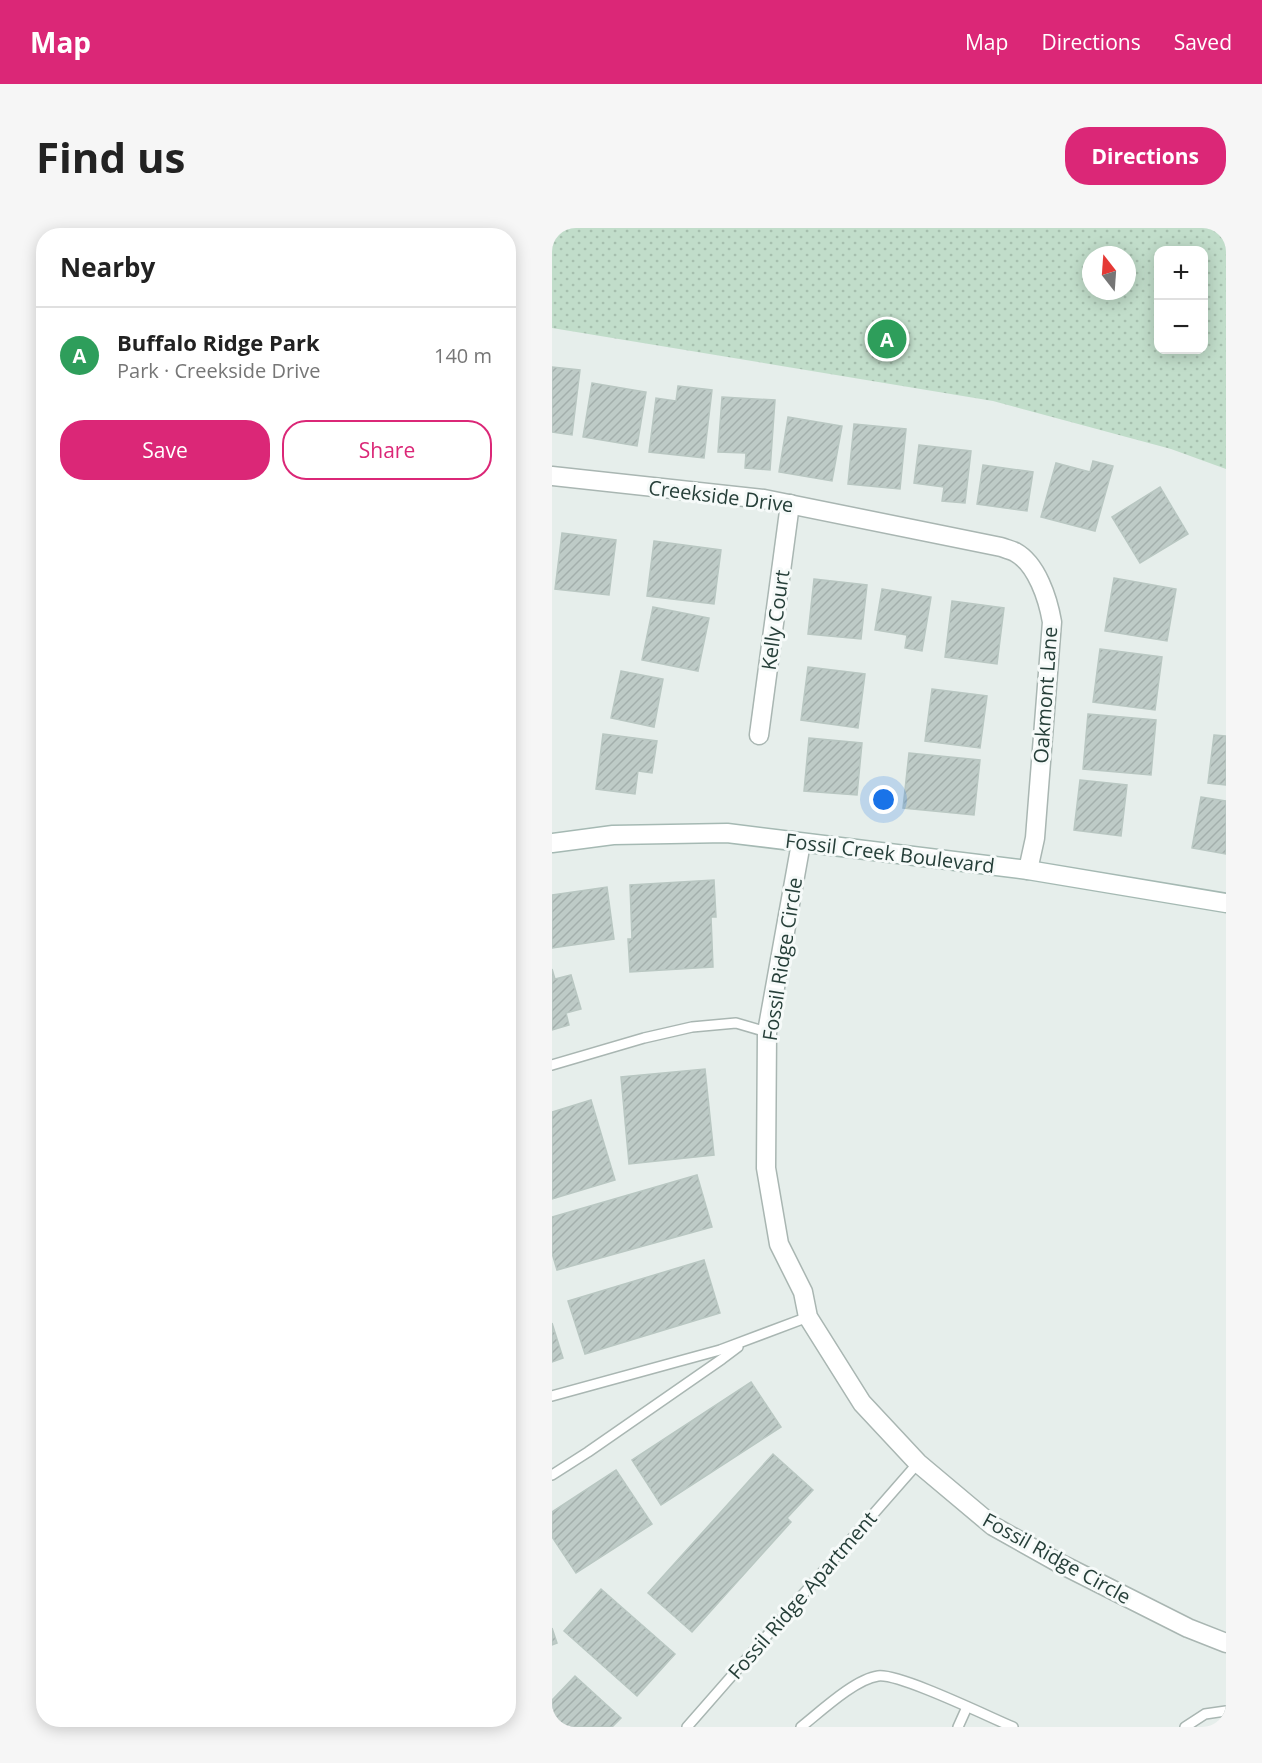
<!DOCTYPE html>
<html lang="en">
<head>
<meta charset="utf-8">
<style>
  body { margin:0; font-family:"Open Sans",sans-serif; background:#f6f6f6; color:#222 }
  .controls { position:absolute; right:18px; top:18px; display:grid; overflow:hidden; border-radius:12px; box-shadow:0 3px 15px #0003 }
  .controls button { width:54px; height:54px; display:grid; place-items:center; padding:0; border:0; border-bottom:2px solid #e0e0e0; background:#fff; color:#222; font:30px sans-serif }
  .compass { position:absolute; left:530px; top:18px; width:54px; height:54px; border-radius:50%; background:#fff; box-shadow:0 3px 15px #0003; rotate:343deg }
  .you { position:absolute; left:332px; top:572px; width:21px; height:21px; margin:-15px; border:4px solid #fff; border-radius:50%; background:#1a73e8; box-shadow:0 0 0 9px #1a73e833 }
  .badge { display:grid; place-items:center; width:39px; height:39px; border-radius:50%; background:#db2777; color:#fff; font-size:20px; font-weight:700 }
  .pin { position:absolute; translate:-50% -50%; border:3px solid #fff; box-shadow:0 2px 6px #0006 }
  .list { margin:0; padding:0; list-style:none }
  h2 { display:flex; justify-content:space-between; align-items:center; height:78px; margin:0; padding:0 24px; font-size:26px }
  h2 small { font-size:20px; font-weight:400; color:#767676 }
  .list li { display:grid; grid-template-columns:39px 1fr auto; gap:18px; align-items:center; box-sizing:border-box; height:96px; padding:0 24px; border-top:2px solid #e0e0e0 }
  .list b { display:block; font-size:22px; white-space:nowrap }
  .list p { margin:0; font-size:20px; white-space:nowrap; color:#767676 }
  .list em { font-size:20px; font-style:normal; color:#767676 }
  .actions { display:flex; gap:12px; padding:18px 24px }
  .actions a { flex:1; padding:14px 0; border:2px solid #db2777; border-radius:24px; text-align:center; font-size:21px; color:#db2777 }
  .actions .main { background:#db2777; color:#fff }
  .map { position:relative; flex:none; width:674px; height:1499px; overflow:hidden; border-radius:24px }
  header { display:flex; align-items:center; gap:36px; box-sizing:border-box; height:84px; padding:0 30px; background:#db2777; color:#fff }
  header strong { font-size:28px }
  nav { display:flex; gap:33px; margin-inline-start:auto; font-size:21px }
  .intro { display:flex; align-items:center; justify-content:space-between; box-sizing:border-box; height:144px; padding:0 36px }
  h1 { margin:0; font-size:42px }
  .button { padding:15px 27px; border-radius:24px; background:#db2777; color:#fff; font-size:21px; font-weight:700 }
  main { display:flex; gap:36px; padding:0 36px }
  aside { flex:1; background:#fff; border-radius:24px; box-shadow:0 3px 15px #0003 }
  .map>svg:first-child { display:block }
</style>
</head>
<body>
<header>
<strong>Map</strong>
<nav><a>Map</a><a>Directions</a><a>Saved</a></nav>
</header>
<div class="intro"><h1>Find us</h1><a class="button">Directions</a></div>
<main>
<aside>
<h2>Nearby<small></small></h2>
<ul class="list">
<li><span class="badge" style="background:#2e9e5b">A</span><div><b>Buffalo Ridge Park</b><p>Park · Creekside Drive</p></div><em>140 m</em></li>
</ul>
<div class="actions"><a class="main">Save</a><a>Share</a></div>
</aside>
<div class="map">
<svg width="674" height="1499" viewBox="0 0 674 1499">
  <defs>
    <pattern id="park-dots" width="8" height="8" patternUnits="userSpaceOnUse" patternTransform="scale(1.5)"><rect width="8" height="8" fill="#c1ddca"/><path d="M2 2h.1M6 6h.1" fill="none" stroke="#a6bfae" stroke-width="1.8" stroke-linecap="round"/></pattern>
    <pattern id="building-hatch" width="6" height="6" patternUnits="userSpaceOnUse" patternTransform="scale(1.5)"><rect width="6" height="6" fill="#becbc7"/><path d="M-1 1l2-2M0 6l6-6M5 7l2-2" fill="none" stroke="#a3afac"/></pattern>
  </defs>
  <rect width="100%" height="100%" fill="#e6eeeb"/>
  <path fill="url(#park-dots)" fill-rule="evenodd" d="M 0,0 L 674,0 L 674,241 L 619,221 L 441,173 L 0,100 ZM 606,22 L 652,22 L 652,122 L 606,122 ZM 539,27 L 575,27 L 575,63 L 539,63 Z"/>
  <g fill="url(#building-hatch)" stroke="#b9c7c2" stroke-width="1.5">
    <polygon points="0,139 28,142 20,207 0,204"/>
    <polygon points="40,155 94,164 85,218 31,209"/>
    <polygon points="126,158 160,162 152,230 97,224 104,170 124,173"/>
    <polygon points="170,169 223,172 218,242 193,240 194,225 166,224"/>
    <polygon points="236,189 290,198 280,253 227,244"/>
    <polygon points="302,196 354,201 348,261 296,256"/>
    <polygon points="367,217 419,223 413,275 390,273 392,259 362,255"/>
    <polygon points="541,233 561,238 543,303 489,289 504,235 538,244"/>
    <polygon points="431,237 481,244 475,283 425,276"/>
    <polygon points="608,259 636,306 588,335 560,289"/>
    <polygon points="10,305 64,312 57,367 3,361"/>
    <polygon points="102,313 169,322 162,376 95,368"/>
    <polygon points="562,350 624,361 615,413 553,403"/>
    <polygon points="262,351 315,357 309,411 256,406"/>
    <polygon points="330,361 379,369 370,423 353,420 355,407 323,402"/>
    <polygon points="400,373 452,380 445,436 393,429"/>
    <polygon points="101,379 157,390 146,443 90,432"/>
    <polygon points="548,421 610,429 603,482 541,474"/>
    <polygon points="256,439 313,446 306,500 249,492"/>
    <polygon points="69,443 111,451 102,499 59,490"/>
    <polygon points="380,461 435,468 428,520 373,513"/>
    <polygon points="536,486 604,492 599,547 531,541"/>
    <polygon points="51,506 105,513 100,545 86,543 83,566 44,561"/>
    <polygon points="662,507 674,508 674,557 656,555"/>
    <polygon points="257,510 310,515 305,567 252,563"/>
    <polygon points="357,525 428,532 422,587 351,580"/>
    <polygon points="528,552 575,557 569,608 522,602"/>
    <polygon points="649,569 674,573 674,626 640,620"/>
    <polygon points="162,652 164,689 159,689 161,739 78,744 76,711 80,711 78,657"/>
    <polygon points="55,659 62,711 0,720 0,667"/>
    <polygon points="0,741 3,751 19,747 29,781 14,785 17,797 0,802"/>
    <polygon points="153,841 162,927 77,936 69,849"/>
    <polygon points="39,872 63,952 0,971 0,884"/>
    <polygon points="145,947 160,999 5,1042 0,1025 0,989"/>
    <polygon points="152,1032 168,1085 33,1126 16,1073"/>
    <polygon points="0,1095 11,1130 0,1134"/>
    <polygon points="199,1154 229,1199 109,1277 80,1232"/>
    <polygon points="221,1226 261,1262 235,1290 239,1294 140,1404 96,1365"/>
    <polygon points="64,1242 100,1296 24,1345 0,1309 0,1284"/>
    <polygon points="49,1361 123,1426 85,1468 12,1403"/>
    <polygon points="0,1400 5,1415 0,1417"/>
    <polygon points="23,1448 69,1490 60,1499 0,1499 0,1472"/>
  </g>
  <g fill="none" stroke-linecap="round" stroke-linejoin="round">
    <g stroke="#a9b6b2" stroke-width="12">
      <g id="service">
        <polyline points="0,837 92,810 140,799 184,795 215,804"/>
        <polyline points="0,1168 168,1122 256,1089"/>
        <polyline points="0,1247 36,1224 170,1131 186,1119"/>
        <polyline points="135,1499 366,1235"/>
        <path d="M 249,1499 C 268,1484 303,1451 326,1448 C 347,1445 437,1489 461,1499"/>
        <polyline points="406,1499 415,1479"/>
        <polyline points="633,1499 653,1486 674,1483"/>
      </g>
    </g>
    <g stroke="#a9b6b2" stroke-width="21">
      <g id="minor">
        <path d="M 0,248 L 212,271 L 449,319 C 454,321 459,322 463,324 C 485,336 496,371 500,394 L 483,610 L 476,642"/>
        <polyline points="207,507 238,276"/>
      </g>
    </g>
    <g stroke="#a9b6b2" stroke-width="21">
      <polyline id="tertiary" points="249,615 215,804 214,940 227,1016 251,1064 256,1089 310,1175 366,1235 441,1298 507,1335 636,1400 674,1415"/>
    </g>
    <g stroke="#a5b9b3" stroke-width="21">
      <polyline id="secondary" points="0,615 61,607 175,605 476,642 674,675"/>
    </g>
    <use href="#service" stroke="#fff" stroke-width="9"/>
    <use href="#minor" stroke="#fff" stroke-width="18"/>
    <use href="#tertiary" stroke="#fff" stroke-width="18"/>
    <use href="#secondary" stroke="#fff" stroke-width="18"/>
  </g>
  <g text-anchor="middle" dominant-baseline="central" stroke-width="6" stroke-linejoin="round" paint-order="stroke">
    <g font-size="20" fill="#263f39" stroke="#f6faf9">
      <text transform="translate(169 268) rotate(7)">Creekside Drive</text>
      <text transform="translate(223 392) rotate(-82)">Kelly Court</text>
      <text transform="translate(493 467) rotate(-86)">Oakmont Lane</text>
      <text transform="translate(338 625) rotate(7)">Fossil Creek Boulevard</text>
      <text transform="translate(230 731) rotate(-81)">Fossil Ridge Circle</text>
      <text transform="translate(505 1330) rotate(29)">Fossil Ridge Circle</text>
      <text transform="translate(250 1367) rotate(-49)">Fossil Ridge Apartment</text>
    </g>
  </g>
</svg>
<div class="controls">
<button>+</button>
<button>−</button>
</div>
<svg class="compass" viewBox="-18 -18 36 36"><path d="M0-13l5 13h-10z" fill="#e53935"/><path d="M0 13l5-13h-10z" fill="#767676"/></svg>
<div class="you"></div>
<div class="pin badge" style="left:335px;top:111px;background:#2e9e5b">A</div>
</div>
</main>
</body>
</html>
